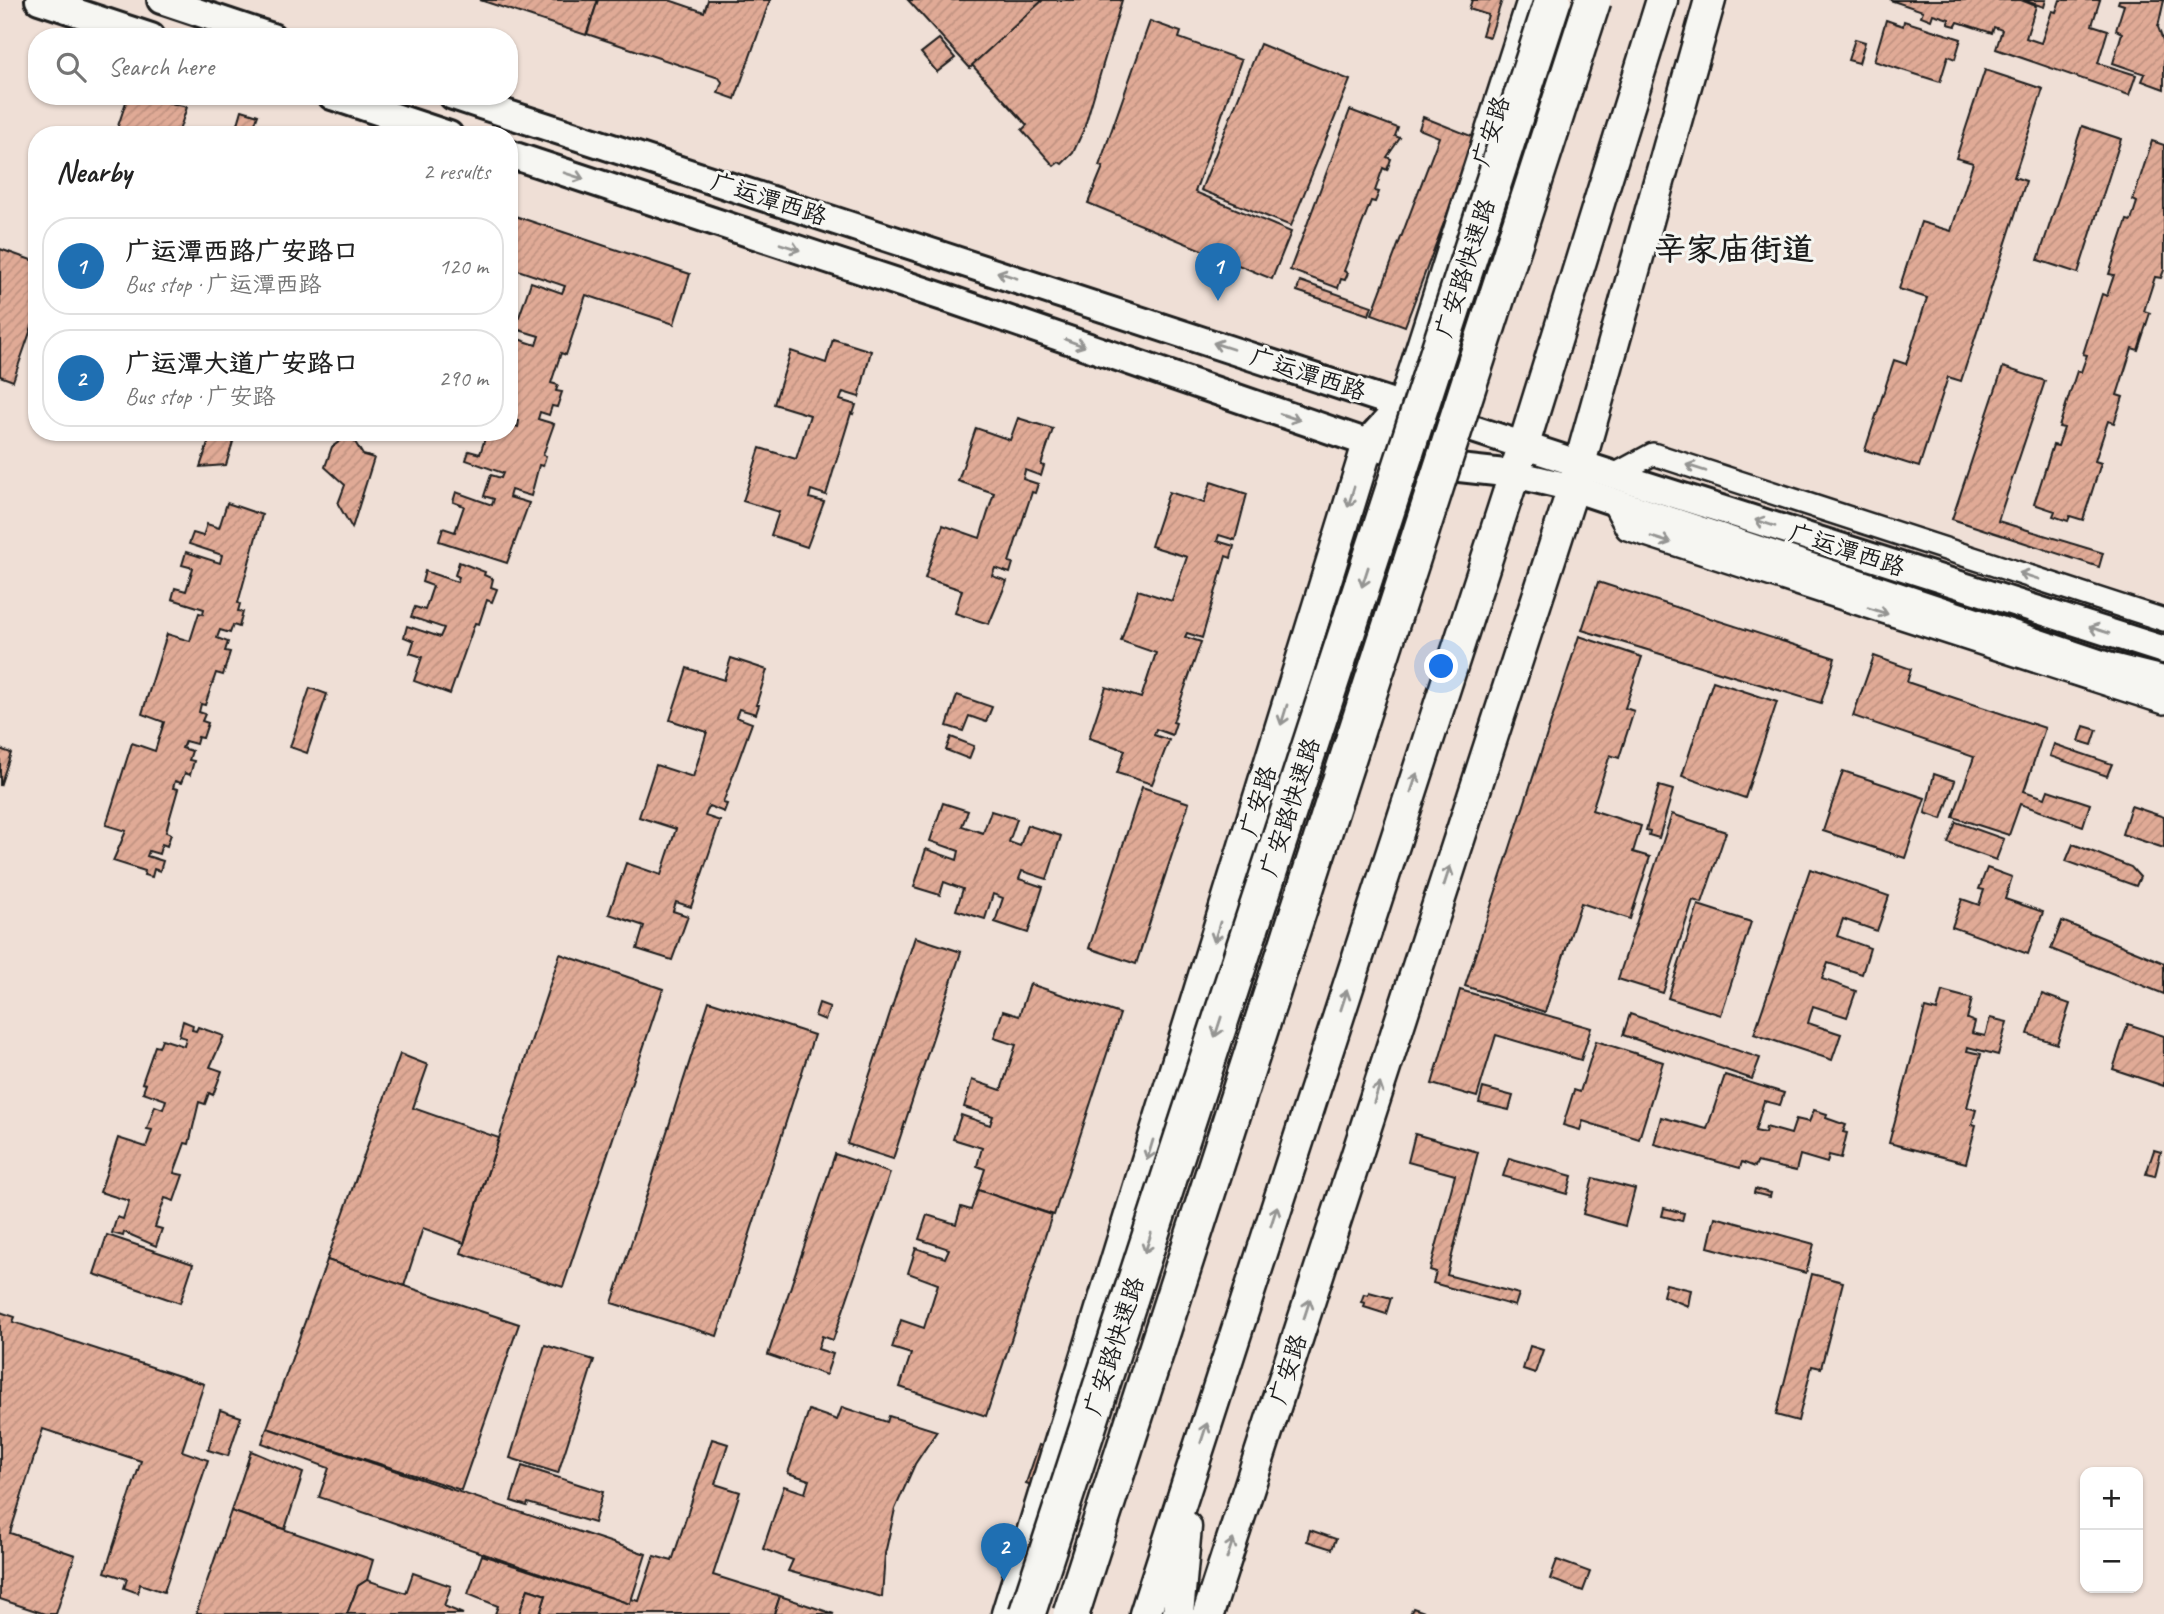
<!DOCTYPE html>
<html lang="en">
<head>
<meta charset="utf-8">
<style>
  body { margin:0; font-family:Caveat,"LXGW WenKai TC",sans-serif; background:#f6f6f6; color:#222 }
  .controls { position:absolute; right:21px; bottom:21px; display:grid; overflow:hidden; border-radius:14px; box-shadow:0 2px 5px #0004 }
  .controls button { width:63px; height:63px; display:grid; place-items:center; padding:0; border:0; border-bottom:2px solid #e0e0e0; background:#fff; color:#222; font:35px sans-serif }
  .you { position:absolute; left:1442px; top:667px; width:24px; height:24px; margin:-18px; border:5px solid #fff; border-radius:50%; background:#1a73e8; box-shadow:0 0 0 10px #1a73e833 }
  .badge { display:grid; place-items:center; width:46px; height:46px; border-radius:50%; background:#1f6fb2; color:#fff; font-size:23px; font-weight:700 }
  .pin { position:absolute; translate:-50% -58px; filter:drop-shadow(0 2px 4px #0008) }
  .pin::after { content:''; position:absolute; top:37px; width:24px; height:21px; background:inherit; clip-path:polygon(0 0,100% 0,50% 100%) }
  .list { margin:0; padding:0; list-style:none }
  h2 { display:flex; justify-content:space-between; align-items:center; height:91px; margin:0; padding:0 28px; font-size:30px }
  h2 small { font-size:23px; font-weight:400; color:#767676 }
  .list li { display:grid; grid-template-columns:46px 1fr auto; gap:21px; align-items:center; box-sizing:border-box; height:98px; margin:0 14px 14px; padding:0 14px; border:2px solid #e0e0e0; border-radius:28px }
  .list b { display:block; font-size:26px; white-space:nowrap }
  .list p { margin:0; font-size:23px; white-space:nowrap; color:#767676 }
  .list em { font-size:23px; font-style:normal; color:#767676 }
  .icon { flex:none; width:38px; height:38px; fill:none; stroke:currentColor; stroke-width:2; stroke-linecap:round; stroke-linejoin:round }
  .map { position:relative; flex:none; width:2164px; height:1614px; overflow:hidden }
  .search { position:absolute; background:#fff; box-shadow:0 2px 5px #0004; left:28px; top:28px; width:490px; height:77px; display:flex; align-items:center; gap:18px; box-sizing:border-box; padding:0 24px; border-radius:28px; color:#767676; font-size:26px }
  .panel { position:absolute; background:#fff; box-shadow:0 2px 5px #0004; left:28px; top:126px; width:490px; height:315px; border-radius:28px }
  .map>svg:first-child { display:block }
</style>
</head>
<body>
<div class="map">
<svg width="2164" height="1614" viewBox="0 0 2164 1614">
  <defs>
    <pattern id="building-hatch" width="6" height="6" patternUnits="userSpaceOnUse" patternTransform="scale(1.75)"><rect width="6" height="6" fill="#e0aa96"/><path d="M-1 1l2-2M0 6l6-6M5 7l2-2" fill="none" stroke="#c09281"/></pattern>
  </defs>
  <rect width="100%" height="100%" fill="#efdfd6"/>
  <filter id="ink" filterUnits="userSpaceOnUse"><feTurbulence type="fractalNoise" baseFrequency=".0143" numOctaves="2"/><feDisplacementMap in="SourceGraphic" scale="14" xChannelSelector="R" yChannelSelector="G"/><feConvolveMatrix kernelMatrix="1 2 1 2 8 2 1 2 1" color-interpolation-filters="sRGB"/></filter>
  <g filter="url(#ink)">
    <g fill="url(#building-hatch)" stroke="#1c1c1c" stroke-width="2">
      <polygon points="480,0 598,0 586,35"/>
      <polygon points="598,0 669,0 704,12 708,0 770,0 735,99 718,93 722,82 719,78 587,34"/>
      <polygon points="908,0 1043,0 970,68"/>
      <polygon points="1043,0 1122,0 1084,129 1073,153 1062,164 1059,162 1054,166 1022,130 1027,125 972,65"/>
      <polygon points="1472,0 1502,0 1490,37 1482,35 1488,15 1469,9"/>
      <polygon points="1890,0 2021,0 2036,6 2026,38 2041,43 2052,11 2056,12 2060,0 2100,0 2092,25 2108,30 2098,63 2136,75 2129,95 1996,49 2002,30 1994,27 1992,33 1958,22 1956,26 1948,24 1949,19 1933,14 1931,20 1921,16 1923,11"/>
      <polygon points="2023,0 2046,0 2044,7"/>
      <polygon points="2119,0 2164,0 2158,27 2164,43 2164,89 2142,81 2145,74 2113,63 2122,33 2116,30 2124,5 2118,3"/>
      <polygon points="1886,20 1903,26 1904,21 1961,39 1955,59 1948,56 1940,82 1874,61"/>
      <polygon points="1150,21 1181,32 1179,38 1241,60 1195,192 1291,232 1272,279 1088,203 1103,167 1099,166"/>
      <polygon points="939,39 955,58 937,72 921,53"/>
      <polygon points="1855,39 1865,42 1859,63 1848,60"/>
      <polygon points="1260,44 1350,80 1291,226 1201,190"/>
      <polygon points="1985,70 2043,89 2014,177 2026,181 1961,381 1948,377 1919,467 1865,450 1894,360 1906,364 1927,298 1899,289 1921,222 1951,231 1973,163 1956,158"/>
      <polygon points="128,96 142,96 187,107 179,131 176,130 175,135 115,135"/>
      <polygon points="242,110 258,115 253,129 238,124"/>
      <polygon points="1350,110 1398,128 1395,136 1400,138 1387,157 1391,159 1387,170 1383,168 1375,191 1379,192 1375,202 1371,201 1344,271 1348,273 1345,280 1341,279 1338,288 1290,270"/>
      <polygon points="1423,117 1476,138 1405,326 1372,314 1439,137 1419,129"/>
      <polygon points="2082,126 2121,139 2078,273 2038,260"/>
      <polygon points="2152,141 2164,145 2164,270 2161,278 2155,277 2144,311 2150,313 2138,350 2132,348 2117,395 2123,397 2114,423 2108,421 2095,461 2101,463 2083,520 2070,516 2068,521 2053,516 2055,511 2034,504 2053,445 2058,446 2064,428 2059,427 2077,371 2081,372 2087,355 2083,354 2102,294 2107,296 2114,275 2109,274 2127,220 2131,221 2137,202 2133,200"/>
      <polygon points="509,214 690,274 674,324 586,295 566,355 561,353 551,383 558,385 556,391 562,392 557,407 552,406 549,415 540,412 538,419 554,424 543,455 546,456 543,466 539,465 531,496 511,490 509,497 529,503 507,563 439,541 443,528 455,532 464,506 453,502 456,492 492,505 494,499 484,496 491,475 501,478 503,473 466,460 469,451 480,454 487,432 509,432 509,424 518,427 519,421 509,418 517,392 509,389 509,336 536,345 539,336 509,327 509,314 519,317 531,282 562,293 565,286 509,267"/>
      <polygon points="0,249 37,262 37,312 13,381 0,376"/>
      <polygon points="1300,281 1372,306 1369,315 1297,291"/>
      <polygon points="833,339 871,351 859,397 843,392 840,400 856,405 853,414 851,413 826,495 811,490 809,498 824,502 807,547 771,535 779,512 743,501 760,448 796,459 810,415 774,404 791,351 826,363"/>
      <polygon points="2003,367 2045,381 1998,521 2103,553 2099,567 1952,519"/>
      <polygon points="1018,418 1053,429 1041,465 1044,466 1041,476 1025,470 1023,479 1038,484 1035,493 1032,492 1009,562 1013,563 1010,573 995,568 992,576 1007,581 989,624 955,613 962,590 925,578 943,525 980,538 994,493 958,481 976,428 1010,440"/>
      <polygon points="212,432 236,432 226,465 200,467"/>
      <polygon points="350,434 363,455 374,458 352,528 338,504 345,485 325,467 332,447"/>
      <polygon points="1211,482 1247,494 1235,540 1219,535 1217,541 1234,546 1231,558 1226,556 1202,638 1187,633 1185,637 1201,642 1173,722 1176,723 1172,735 1156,729 1154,735 1169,740 1152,784 1117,773 1125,750 1089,738 1106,687 1141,698 1156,653 1121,641 1138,590 1172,601 1187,557 1151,546 1169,492 1204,503"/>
      <polygon points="227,503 262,515 238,603 240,604 238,611 243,612 239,627 233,625 230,633 220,630 217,638 228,642 225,651 230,652 223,675 216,673 205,705 201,704 199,712 205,714 202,721 208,723 203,738 198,737 196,744 185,741 182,748 192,751 189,760 194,761 190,775 185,773 181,783 175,781 173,788 178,789 168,824 166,832 171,834 167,846 162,844 159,854 149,851 147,856 163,861 160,871 154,869 152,877 144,875 145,871 113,861 126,831 106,825 132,743 155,751 164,722 142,714 167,634 190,641 199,613 203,614 204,609 172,599 175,588 186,591 193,568 182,565 186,552 220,563 222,555 189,544 193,533 203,536 207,524 219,528"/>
      <polygon points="459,562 485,572 484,575 493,579 491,587 497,589 492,602 487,600 479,624 475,623 450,694 414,681 422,657 410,653 414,641 404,637 407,626 440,637 444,628 411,617 415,607 425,610 433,586 422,582 425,571 457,582 459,577 455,575"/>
      <polygon points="1598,582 1835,658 1821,703 1582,630"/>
      <polygon points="1579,636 1642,657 1625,708 1634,711 1619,758 1610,755 1592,810 1641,826 1633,852 1650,857 1630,919 1581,903 1545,1012 1465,986"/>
      <polygon points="1874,656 1911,669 1907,682 2045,728 2024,791 2045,798 2048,790 2090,804 2083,826 2020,804 2009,835 1953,817 1974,757 1853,716"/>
      <polygon points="731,658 767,670 756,705 759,705 756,714 739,709 736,717 752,723 723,803 727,804 724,812 709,806 705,816 720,821 691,907 676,902 673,911 688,916 672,960 637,949 644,926 609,914 626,863 661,875 676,829 639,817 656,765 693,777 707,732 670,720 687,668 724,680"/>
      <polygon points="1713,681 1777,702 1745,798 1682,776"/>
      <polygon points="310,688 327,694 307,753 290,747"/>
      <polygon points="957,695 992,707 986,722 969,716 963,731 947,726"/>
      <polygon points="2084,726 2097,730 2092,745 2079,741"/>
      <polygon points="951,737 974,746 969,759 946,750"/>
      <polygon points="2054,744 2112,764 2107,776 2050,756"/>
      <polygon points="0,749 11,753 0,786"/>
      <polygon points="1843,771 1925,798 1905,858 1823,831"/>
      <polygon points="1934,774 1955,781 1942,819 1925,813"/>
      <polygon points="1659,786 1673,790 1659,838 1649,835 1650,831 1646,830"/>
      <polygon points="1142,787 1189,803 1136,964 1089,948"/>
      <polygon points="943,803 968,811 962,826 983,833 991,811 1017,819 1009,842 1020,846 1027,825 1061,836 1047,879 1022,871 1019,879 1043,887 1028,933 995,922 1003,898 993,894 985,919 956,910 963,889 944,882 940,895 914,887 926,849 957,860 959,851 930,841"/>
      <polygon points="2131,806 2164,817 2164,848 2122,834"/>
      <polygon points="1672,814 1726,832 1702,903 1693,900 1663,993 1618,979"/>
      <polygon points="1956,822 2004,839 1996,860 1948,843"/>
      <polygon points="2073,844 2131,867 2140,877 2136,886 2066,861"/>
      <polygon points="1987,868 2012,877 2005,899 2043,912 2028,954 1952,927 1962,899 1979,905 1984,890 1979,889"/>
      <polygon points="1810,869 1889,896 1877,931 1843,919 1837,936 1870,948 1862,974 1828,963 1822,979 1856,991 1847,1017 1813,1006 1808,1023 1841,1034 1832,1060 1754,1034"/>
      <polygon points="1698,905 1751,922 1721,1015 1668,998"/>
      <polygon points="2062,921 2164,963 2164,994 2051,949"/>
      <polygon points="915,937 961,952 893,1159 847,1144"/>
      <polygon points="560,954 663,989 563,1287 461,1253"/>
      <polygon points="1030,984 1120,1014 1054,1215 978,1190 985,1169 977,1166 982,1148 953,1139 961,1115 990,1125 993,1116 964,1107 972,1080 1001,1090 1016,1045 994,1038 1003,1011 1019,1016"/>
      <polygon points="1460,990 1591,1028 1581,1060 1496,1035 1477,1097 1432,1084"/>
      <polygon points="1942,991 1972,999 1967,1019 1975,1022 1972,1033 1985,1036 1990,1018 2007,1022 1998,1055 1968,1047 1967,1051 1981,1054 1967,1107 1976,1110 1972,1124 1976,1125 1966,1163 1889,1143 1925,1008 1937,1011"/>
      <polygon points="2042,994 2070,1004 2057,1044 2028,1034"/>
      <polygon points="709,1001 814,1035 717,1336 612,1303"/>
      <polygon points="819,1003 830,1007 825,1020 815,1016"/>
      <polygon points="1630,1014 1760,1058 1752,1079 1623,1035"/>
      <polygon points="183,1021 193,1025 192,1030 196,1031 198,1027 224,1036 210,1067 222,1071 213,1095 209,1093 205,1104 199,1102 189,1144 185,1143 174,1173 183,1175 174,1201 165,1198 155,1227 162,1229 156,1246 124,1232 123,1236 112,1233 117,1217 123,1219 129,1201 100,1192 118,1138 146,1147 152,1130 147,1129 155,1106 163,1109 166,1100 143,1092 146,1084 142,1083 155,1046 159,1047 162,1039 184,1046 186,1038 179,1036"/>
      <polygon points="2128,1024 2164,1036 2164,1086 2113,1069"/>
      <polygon points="1596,1041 1663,1062 1639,1139 1583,1121 1580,1130 1563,1125 1574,1090 1580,1092"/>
      <polygon points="400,1054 428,1065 413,1108 499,1138 464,1243 423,1228 404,1286 327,1260"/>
      <polygon points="1725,1075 1784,1093 1780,1105 1764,1101 1755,1131 1765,1133 1766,1127 1791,1134 1796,1119 1809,1122 1814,1110 1827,1114 1826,1118 1846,1125 1843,1132 1847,1133 1841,1158 1829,1155 1827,1163 1800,1155 1796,1171 1757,1162 1755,1167 1742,1162 1740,1168 1654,1144 1661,1117 1707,1129"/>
      <polygon points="1483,1088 1513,1096 1509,1110 1479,1103"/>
      <polygon points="1415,1134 1478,1152 1447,1275 1519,1294 1515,1306 1433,1283 1436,1272 1430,1270 1455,1175 1408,1162"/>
      <polygon points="2154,1150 2161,1152 2155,1176 2146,1174"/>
      <polygon points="835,1154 890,1173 833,1340 822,1336 818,1349 833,1354 826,1375 768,1355"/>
      <polygon points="1509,1158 1572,1176 1567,1194 1503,1176"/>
      <polygon points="1593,1178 1635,1189 1625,1226 1583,1214"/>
      <polygon points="1755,1189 1771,1193 1770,1197 1754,1193"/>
      <polygon points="978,1190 1052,1215 986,1416 900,1387 911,1354 892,1348 901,1320 924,1328 938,1284 908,1273 916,1248 945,1258 949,1249 919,1239 927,1215 956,1224 961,1207 971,1210"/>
      <polygon points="1664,1208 1684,1213 1682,1221 1662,1216"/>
      <polygon points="1715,1217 1814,1244 1806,1273 1708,1247"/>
      <polygon points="107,1235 193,1264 180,1303 94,1274"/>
      <polygon points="327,1260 519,1324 461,1490 267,1428"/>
      <polygon points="1812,1274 1843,1282 1821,1368 1812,1366 1798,1421 1776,1415"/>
      <polygon points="1666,1284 1691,1290 1688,1306 1663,1296"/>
      <polygon points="1369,1292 1391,1298 1386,1314 1364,1307 1365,1303 1361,1302 1364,1294 1368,1295"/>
      <polygon points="0,1312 15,1317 13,1322 204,1384 182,1451 208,1460 164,1592 140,1584 138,1593 124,1588 127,1579 105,1572 141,1461 43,1429 10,1533 75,1555 56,1614 45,1614 0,1599"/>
      <polygon points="545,1345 594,1360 558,1473 510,1458"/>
      <polygon points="1530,1346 1543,1350 1535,1373 1523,1369"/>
      <polygon points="842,1407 887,1422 889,1416 937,1431 915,1464 895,1509 885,1554 882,1597 788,1571 793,1560 763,1549 784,1486 805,1493 809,1480 788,1473 809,1410 837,1420"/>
      <polygon points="220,1410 241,1417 228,1456 208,1450"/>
      <polygon points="267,1428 646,1554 630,1604 319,1497 329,1468 262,1443"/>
      <polygon points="712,1439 728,1444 715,1484 740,1492 713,1575 780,1596 774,1614 540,1614 546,1595 528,1589 519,1614 495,1614 498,1606 468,1594 482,1555 630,1604 631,1599 639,1601 654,1556 672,1561"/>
      <polygon points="1039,1445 1050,1449 1038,1487 1026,1483"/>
      <polygon points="251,1451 303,1473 285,1529 231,1511"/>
      <polygon points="522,1466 603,1492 594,1523 528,1503 527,1506 511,1501"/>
      <polygon points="231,1511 373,1560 367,1580 358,1586 347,1614 196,1614"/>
      <polygon points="1310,1530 1336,1539 1332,1549 1307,1541"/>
      <polygon points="1557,1560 1590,1572 1583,1591 1550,1579"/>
      <polygon points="413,1573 451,1586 444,1606 463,1614 347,1614 358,1586 367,1580 406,1593"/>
      <polygon points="528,1589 546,1595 540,1614 519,1614"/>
      <polygon points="780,1596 834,1614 774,1614"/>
      <polygon points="1413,1608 1430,1614 1410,1614"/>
    </g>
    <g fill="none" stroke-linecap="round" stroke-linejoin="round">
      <g stroke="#1c1c1c" stroke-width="26">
        <g id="minor">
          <polyline points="1614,475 1653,454 2164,620"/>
          <polyline points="1612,501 1627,529 2164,703"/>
        </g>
      </g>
      <g stroke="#1c1c1c" stroke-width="32">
        <g id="tertiary">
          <polyline points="39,0 151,37"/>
          <polyline points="161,0 272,37"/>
          <polyline points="332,96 449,135"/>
          <polyline points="453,96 1614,475 2164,650"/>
          <polyline points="509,154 952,300 1432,465 1514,474 1573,488 2108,666 2164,680"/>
        </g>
      </g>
      <g stroke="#1c1c1c" stroke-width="35">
        <g id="secondary">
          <polyline points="1007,1614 1368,444 1403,406 1533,0"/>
          <polyline points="1145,1614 1524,444 1662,0"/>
          <polyline points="1178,1614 1186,1527"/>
          <polyline points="1208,1614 1573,488 1710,0"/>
        </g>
      </g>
      <use href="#minor" stroke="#f6f6f2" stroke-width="21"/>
      <use href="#tertiary" stroke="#f6f6f2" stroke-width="26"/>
      <use href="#secondary" stroke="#f6f6f2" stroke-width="30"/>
      <g stroke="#1c1c1c" stroke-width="40" stroke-linecap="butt">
        <g id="trunk-bridge">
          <polyline points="1027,1614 1553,0"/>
          <polyline points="1071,1614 1593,0"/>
        </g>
      </g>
      <use href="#trunk-bridge" stroke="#f6f6f2" stroke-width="35"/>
    </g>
    <defs><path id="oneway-shaft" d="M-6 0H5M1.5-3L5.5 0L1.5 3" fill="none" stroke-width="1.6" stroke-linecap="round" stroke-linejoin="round" transform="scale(1.75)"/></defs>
    <g stroke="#949492">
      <use href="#oneway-shaft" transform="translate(574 176) rotate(18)"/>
      <use href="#oneway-shaft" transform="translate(790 247) rotate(18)"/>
      <use href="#oneway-shaft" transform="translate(1007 275) rotate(-162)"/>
      <use href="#oneway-shaft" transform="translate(1075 343) rotate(20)"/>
      <use href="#oneway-shaft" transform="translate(1223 346) rotate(-162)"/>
      <use href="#oneway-shaft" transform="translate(1290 417) rotate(19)"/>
      <use href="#oneway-shaft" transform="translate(1696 468) rotate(-162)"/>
      <use href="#oneway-shaft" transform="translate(1351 497) rotate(107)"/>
      <use href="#oneway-shaft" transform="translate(1765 523) rotate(-162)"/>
      <use href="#oneway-shaft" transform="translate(1661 540) rotate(18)"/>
      <use href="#oneway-shaft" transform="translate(2029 576) rotate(-162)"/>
      <use href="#oneway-shaft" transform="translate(1365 577) rotate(108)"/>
      <use href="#oneway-shaft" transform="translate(1878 611) rotate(18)"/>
      <use href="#oneway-shaft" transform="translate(2099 630) rotate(-162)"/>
      <use href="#oneway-shaft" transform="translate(1284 715) rotate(107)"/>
      <use href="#oneway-shaft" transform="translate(1414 783) rotate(-72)"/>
      <use href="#oneway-shaft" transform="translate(1447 876) rotate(-72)"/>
      <use href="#oneway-shaft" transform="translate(1217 932) rotate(107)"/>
      <use href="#oneway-shaft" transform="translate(1344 1000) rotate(-72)"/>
      <use href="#oneway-shaft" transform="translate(1218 1027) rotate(108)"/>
      <use href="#oneway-shaft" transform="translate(1377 1093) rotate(-72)"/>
      <use href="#oneway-shaft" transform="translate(1150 1150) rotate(107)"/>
      <use href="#oneway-shaft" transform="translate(1274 1216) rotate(-72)"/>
      <use href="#oneway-shaft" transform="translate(1148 1243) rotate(108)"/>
      <use href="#oneway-shaft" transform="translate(1307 1309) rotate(-72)"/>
      <use href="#oneway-shaft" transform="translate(1204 1433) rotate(-72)"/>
      <use href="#oneway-shaft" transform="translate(1230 1549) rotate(-72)"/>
    </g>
  </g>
  <g text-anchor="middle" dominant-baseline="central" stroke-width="6" stroke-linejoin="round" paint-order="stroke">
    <g font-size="24" fill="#1c1c1c" stroke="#f6f6f2">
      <text transform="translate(1491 131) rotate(-72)">广安路</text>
      <text transform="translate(769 199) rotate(18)">广运潭西路</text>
      <text transform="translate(1465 268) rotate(-72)">广安路快速路</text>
      <text transform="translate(1308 374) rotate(18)">广运潭西路</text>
      <text transform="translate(1847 550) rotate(18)">广运潭西路</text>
      <text transform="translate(1258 801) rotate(-73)">广安路</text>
      <text transform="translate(1290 807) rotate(-72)">广安路快速路</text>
      <text transform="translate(1114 1346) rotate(-72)">广安路快速路</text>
      <text transform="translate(1288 1369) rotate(-72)">广安路</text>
    </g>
    <g font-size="32" font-weight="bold" fill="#1c1c1c" stroke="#f6f6f2">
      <text x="1734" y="249">辛家庙街道</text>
    </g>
  </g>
</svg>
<div class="controls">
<button>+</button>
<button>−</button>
</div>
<div class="you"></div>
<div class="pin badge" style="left:1218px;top:301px">1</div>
<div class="pin badge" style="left:1004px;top:1581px">2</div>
<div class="search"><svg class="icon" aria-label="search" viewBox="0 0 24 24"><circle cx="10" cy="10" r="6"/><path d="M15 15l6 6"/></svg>Search here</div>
<section class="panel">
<h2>Nearby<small>2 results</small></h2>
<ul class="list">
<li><span class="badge">1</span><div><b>广运潭西路广安路口</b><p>Bus stop · 广运潭西路</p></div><em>120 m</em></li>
<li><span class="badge">2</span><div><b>广运潭大道广安路口</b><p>Bus stop · 广安路</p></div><em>290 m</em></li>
</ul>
</section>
</div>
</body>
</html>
